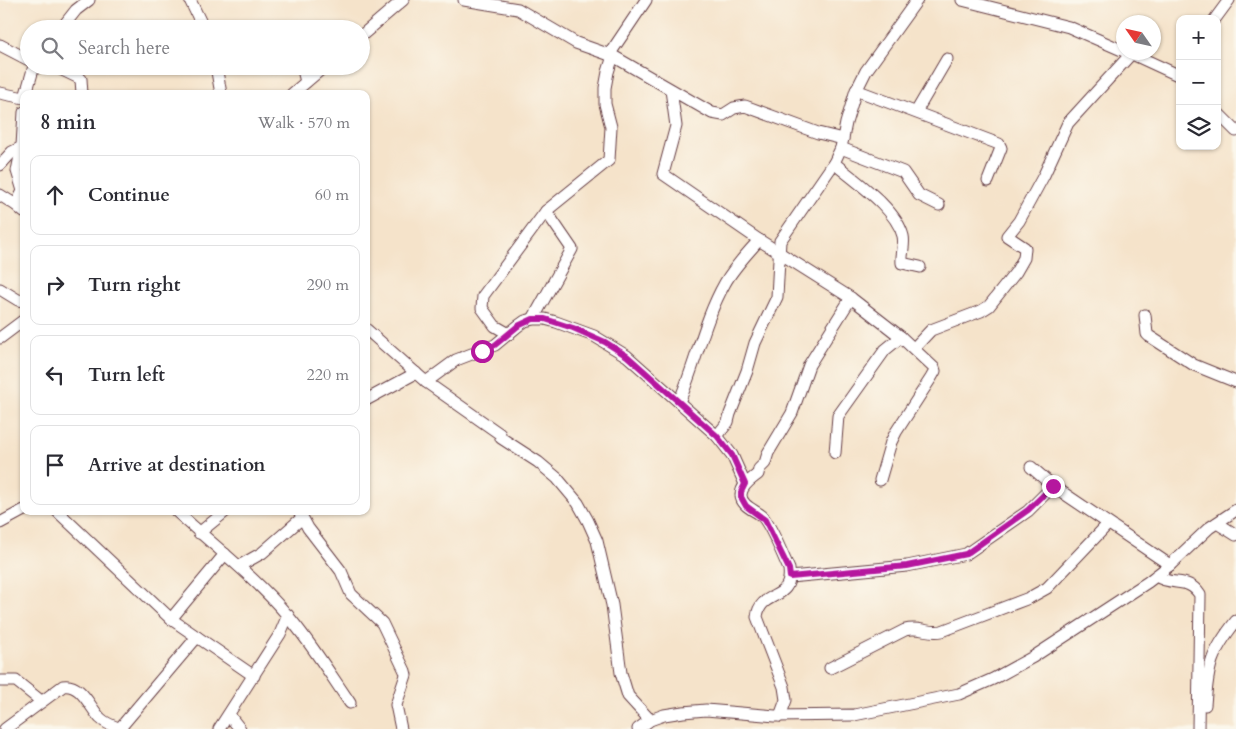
<!DOCTYPE html>
<html lang="en">
<head>
<meta charset="utf-8">
<style>
  body { margin:0; font-family:Cardo,serif; background:#f7f7f7; color:#2b2b33 }
  .controls { position:absolute; right:15px; top:15px; display:grid; overflow:hidden; border-radius:10px; box-shadow:0 1px 4px #0004 }
  .controls button { width:45px; height:45px; display:grid; place-items:center; padding:0; border:0; border-bottom:1px solid #e1e1e2; background:#fff; color:#2b2b33; font:25px sans-serif }
  .compass { position:absolute; left:1116px; top:15px; width:45px; height:45px; border-radius:50%; background:#fff; box-shadow:0 1px 4px #0004; rotate:304deg }
  .stop { position:absolute; width:15px; height:15px; margin:-11px; border:4px solid #b5179e; border-radius:50%; background:#fff }
  .stop.end { background:#b5179e; border-color:#fff; box-shadow:0 1px 5px #0008 }
  .list { margin:0; padding:0; list-style:none }
  h2 { display:flex; justify-content:space-between; align-items:center; height:65px; margin:0; padding:0 20px; font-size:21px }
  h2 small { font-size:16px; font-weight:400; color:#7c7c81 }
  .list li { display:grid; grid-template-columns:32px 1fr auto; gap:15px; align-items:center; box-sizing:border-box; height:80px; margin:0 10px 10px; padding:0 10px; border:1px solid #e1e1e2; border-radius:10px }
  .list b { display:block; font-size:19px; white-space:nowrap }
  .list em { font-size:16px; font-style:normal; color:#7c7c81 }
  .icon { flex:none; width:28px; height:28px; fill:none; stroke:currentColor; stroke-width:2; stroke-linecap:round; stroke-linejoin:round }
  .map { position:relative; flex:none; width:1236px; height:729px; overflow:hidden }
  .search { position:absolute; background:#fff; box-shadow:0 1px 4px #0004; left:20px; top:20px; width:350px; height:55px; display:flex; align-items:center; gap:12px; box-sizing:border-box; padding:0 18px; border-radius:28px; color:#7c7c81; font-size:19px }
  .panel { position:absolute; background:#fff; box-shadow:0 1px 4px #0004; left:20px; top:90px; width:350px; height:425px; border-radius:10px }
  .map>svg:first-child { display:block }
</style>
</head>
<body>
<div class="map">
<svg width="1236" height="729" viewBox="0 0 1236 729">
  <rect width="100%" height="100%" fill="#fbf7ec"/>
  <filter id="ink" filterUnits="userSpaceOnUse"><feTurbulence type="fractalNoise" baseFrequency=".02" numOctaves="2"/><feDisplacementMap in="SourceGraphic" scale="10" xChannelSelector="R" yChannelSelector="G"/><feConvolveMatrix kernelMatrix="1 2 1 2 8 2 1 2 1" color-interpolation-filters="sRGB"/></filter>
  <filter id="wash" filterUnits="userSpaceOnUse"><feTurbulence type="fractalNoise" baseFrequency=".0096" numOctaves="4" result="noise"/><feDisplacementMap in="SourceGraphic" scale="20" xChannelSelector="R" yChannelSelector="G"/><feGaussianBlur stdDeviation="1.12" result="paint"/><feColorMatrix in="noise" values="0 0 0 0 0 0 0 0 0 0 0 0 0 0 0 0 0 1.4 0 .05"/><feComposite in="paint" operator="in"/></filter>
  <g filter="url(#wash)">
    <rect width="100%" height="100%" fill="#f5e3ca"/>
  </g>
  <g filter="url(#ink)">
    <g fill="none" stroke-linecap="round" stroke-linejoin="round">
      <g stroke="#643c43" stroke-width="13">
        <g id="minor">
          <polyline points="190,0 204,29"/>
          <polyline points="464,0 518,9 576,43 613,56 712,113 723,115 734,108 745,106 818,133 843,139"/>
          <polyline points="962,0 1069,27 1124,51"/>
          <polyline points="1215,19 1229,0"/>
          <polyline points="61,29 76,10 89,0"/>
          <polyline points="361,36 403,0"/>
          <polyline points="0,45 29,60"/>
          <polyline points="1128,52 1180,76"/>
          <polyline points="609,55 646,0"/>
          <polyline points="54,66 81,79 82,94"/>
          <polyline points="216,66 221,94"/>
          <polyline points="302,66 306,82"/>
          <polyline points="671,90 676,126 663,174 759,240 851,298 901,337 934,368 935,371 931,378 896,432 891,442 880,480"/>
          <polyline points="856,90 999,144 1001,148 988,181"/>
          <polyline points="0,93 24,98"/>
          <polyline points="26,94 34,66"/>
          <polyline points="292,94 325,66"/>
          <polyline points="916,112 947,59"/>
          <polyline points="1217,112 1236,131"/>
          <polyline points="841,148 903,172 919,195 939,205"/>
          <path d="M 834,163 C 855,181 896,208 903,236 C 905,245 901,254 902,263 L 920,267"/>
          <polyline points="0,165 12,152 24,146"/>
          <polyline points="0,195 16,205 24,212"/>
          <polyline points="16,205 23,191 17,171 22,146 24,112"/>
          <polyline points="0,289 18,300 24,301"/>
          <polyline points="1145,315 1147,334 1149,336 1194,365 1236,382"/>
          <polyline points="533,319 572,249 546,211"/>
          <polyline points="366,329 426,382 500,434 501,438 538,462 557,478 578,503 588,521 597,541 612,605 621,673 628,696 650,720"/>
          <polyline points="509,334 495,326 482,308 483,296 546,211 609,160 611,127 605,104 605,88 608,72 613,56"/>
          <polyline points="0,338 24,320"/>
          <polyline points="914,348 931,330 981,311 989,306 1016,272 1024,258 1025,248 1007,236 1019,221 1044,175 1068,123 1131,54"/>
          <polyline points="426,382 456,360 495,345 518,326 525,321 533,319 545,319 556,322 594,336 627,356 717,436 732,455 745,484"/>
          <polyline points="366,400 416,373"/>
          <path d="M 679,402 C 696,363 704,320 725,283 C 734,267 747,254 759,240"/>
          <polyline points="717,436 728,422 730,414 747,371 755,343 777,297 780,241 834,163 841,148 846,123 855,93 866,71 917,0"/>
          <polyline points="835,453 838,416 885,350 901,337"/>
          <polyline points="1031,467 1053,486 1170,565"/>
          <polyline points="57,511 171,619 254,676"/>
          <path d="M 176,511 C 214,546 255,577 288,616 C 311,643 330,674 350,703"/>
          <polyline points="299,511 308,528 341,571 351,594 382,623 405,671 406,675 396,705 401,729"/>
          <polyline points="0,523 24,510"/>
          <polyline points="1217,523 1236,535"/>
          <polyline points="199,533 226,511"/>
          <polyline points="239,566 262,553 302,518"/>
          <path d="M 1156,576 C 1173,587 1188,576 1200,595 L 1198,729"/>
          <polyline points="790,577 907,566 966,554 1028,511 1053,486"/>
          <polyline points="171,619 225,554"/>
          <path d="M 830,668 L 905,630 C 920,626 927,634 942,631 L 1029,598 L 1047,588 L 1108,524"/>
          <polyline points="0,681 16,681 41,701"/>
          <path d="M 1205,705 C 1208,665 1211,653 1236,621"/>
          <polyline points="229,715 240,729"/>
          <path d="M 780,716 L 786,700 L 784,687 L 757,617 C 760,589 793,603 789,569 C 783,556 771,525 762,516 C 755,510 741,506 741,495 C 741,485 752,479 758,474 L 759,469 L 765,463 L 768,453 L 792,413 L 809,365 L 851,298"/>
          <polyline points="120,728 197,637"/>
          <path d="M 5,729 L 63,686 C 81,683 89,706 100,718 C 106,724 113,726 121,729"/>
          <polyline points="219,729 280,634 288,615"/>
          <polyline points="638,729 650,720 664,715 683,712 706,710 775,716 854,715 959,694 993,679 1033,657 1148,582 1170,565 1209,528 1236,510"/>
        </g>
      </g>
      <use href="#minor" stroke="#fff" stroke-width="11"/>
    </g>
  </g>
  <g fill="none" stroke-linecap="round" stroke-linejoin="round" filter="url(#ink)">
    <polyline stroke="#b5179e" stroke-width="6" points="482,351 495,345 518,326 533,319 545,319 573,328 605,342 627,356 717,436 732,455 745,484 741,492 741,497 746,506 765,520 789,569 790,577 907,566 966,554 1028,510 1053,486"/>
  </g>
</svg>
<div class="controls">
<button>+</button>
<button>−</button>
<button><svg class="icon" aria-label="layers" viewBox="0 0 24 24"><path d="M12 4l9 5-9 5-9-5zM3 14l9 5 9-5"/></svg></button>
</div>
<svg class="compass" viewBox="-18 -18 36 36"><path d="M0-13l5 13h-10z" fill="#e53935"/><path d="M0 13l5-13h-10z" fill="#7c7c81"/></svg>
<div class="stop" style="left:482px;top:351px"></div>
<div class="stop end" style="left:1053px;top:486px"></div>
<div class="search"><svg class="icon" aria-label="search" viewBox="0 0 24 24"><circle cx="10" cy="10" r="6"/><path d="M15 15l6 6"/></svg>Search here</div>
<section class="panel">
<h2>8 min<small>Walk · 570 m</small></h2>
<ul class="list">
<li><svg class="icon" aria-label="ahead" viewBox="0 0 24 24"><path d="M12 20V5M6 11l6-6 6 6"/></svg><div><b>Continue</b></div><em>60 m</em></li>
<li><svg class="icon" aria-label="right" viewBox="0 0 24 24"><path d="M7 20v-9h11M14 6l5 5-5 5"/></svg><div><b>Turn right</b></div><em>290 m</em></li>
<li><svg class="icon" aria-label="left" viewBox="0 0 24 24"><path d="M17 20v-9H6M10 6l-5 5 5 5"/></svg><div><b>Turn left</b></div><em>220 m</em></li>
<li><svg class="icon" aria-label="arrive" viewBox="0 0 24 24"><path d="M6 21V4h12l-3 4 3 4H6"/></svg><div><b>Arrive at destination</b></div></li>
</ul>
</section>
</div>
</body>
</html>
